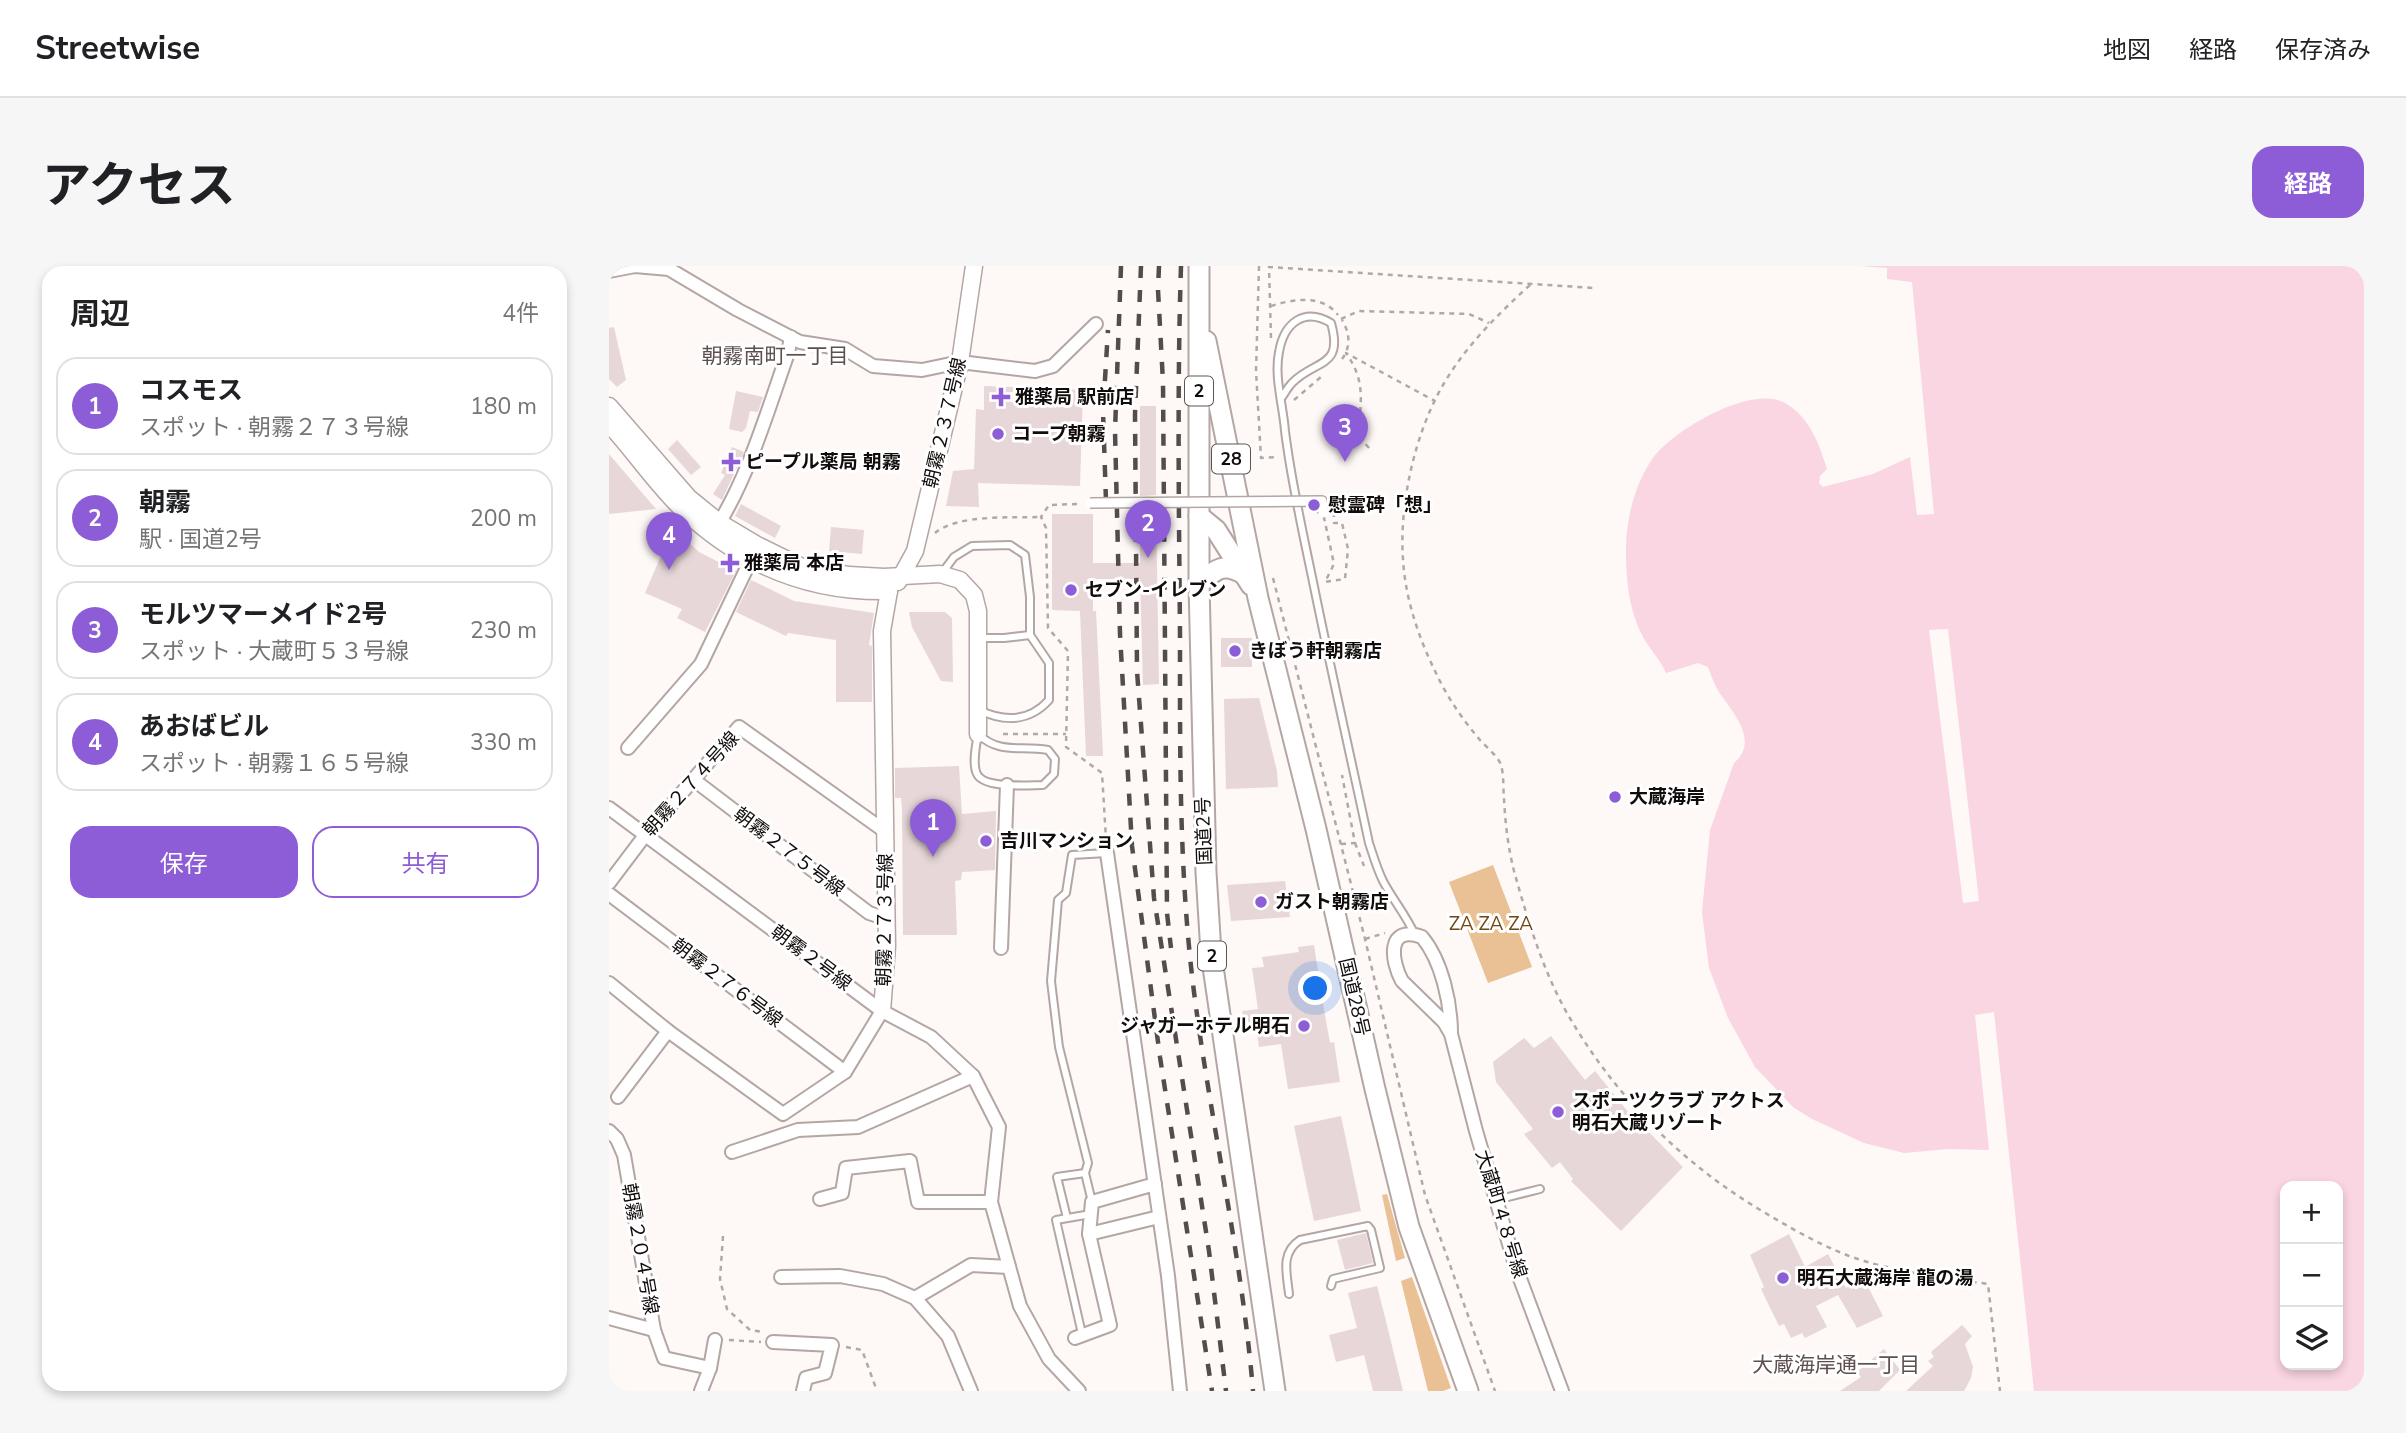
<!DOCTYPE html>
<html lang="ja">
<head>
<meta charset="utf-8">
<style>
  body { margin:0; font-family:"Nunito Sans","Noto Sans JP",sans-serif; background:#f6f6f6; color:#202124 }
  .controls { position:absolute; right:21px; bottom:21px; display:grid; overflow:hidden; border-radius:14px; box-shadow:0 4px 10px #0003 }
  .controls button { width:63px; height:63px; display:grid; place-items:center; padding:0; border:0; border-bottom:2px solid #e0e0e0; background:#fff; color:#202124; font:35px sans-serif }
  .you { position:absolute; left:707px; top:723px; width:24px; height:24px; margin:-18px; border:5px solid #fff; border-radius:50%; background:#1a73e8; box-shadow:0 0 0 10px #1a73e833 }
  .badge { display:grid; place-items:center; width:46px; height:46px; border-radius:50%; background:#8d5dd7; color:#fff; font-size:23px; font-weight:700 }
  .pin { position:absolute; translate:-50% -58px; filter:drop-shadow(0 2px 4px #0008) }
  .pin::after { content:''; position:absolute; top:37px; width:24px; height:21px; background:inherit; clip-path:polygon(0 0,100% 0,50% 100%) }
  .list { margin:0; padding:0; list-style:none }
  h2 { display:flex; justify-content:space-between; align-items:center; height:91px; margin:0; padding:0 28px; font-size:30px }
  h2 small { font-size:23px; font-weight:400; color:#757577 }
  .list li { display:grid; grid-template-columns:46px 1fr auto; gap:21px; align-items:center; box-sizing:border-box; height:98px; margin:0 14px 14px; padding:0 14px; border:2px solid #e0e0e0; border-radius:21px }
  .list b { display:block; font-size:26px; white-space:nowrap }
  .list p { margin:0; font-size:23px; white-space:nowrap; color:#757577 }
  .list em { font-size:23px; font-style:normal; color:#757577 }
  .actions { display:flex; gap:14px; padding:21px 28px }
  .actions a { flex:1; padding:16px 0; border:2px solid #8d5dd7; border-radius:21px; text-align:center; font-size:24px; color:#8d5dd7 }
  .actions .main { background:#8d5dd7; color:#fff }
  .icon { flex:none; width:38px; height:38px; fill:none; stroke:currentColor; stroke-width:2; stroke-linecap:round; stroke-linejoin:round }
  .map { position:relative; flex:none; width:1755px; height:1125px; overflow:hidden; border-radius:21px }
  header { display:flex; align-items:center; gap:42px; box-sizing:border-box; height:98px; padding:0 35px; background:#fff; border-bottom:2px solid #e0e0e0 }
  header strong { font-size:33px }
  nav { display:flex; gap:38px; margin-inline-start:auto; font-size:24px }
  .intro { display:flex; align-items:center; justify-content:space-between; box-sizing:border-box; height:168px; padding:0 42px }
  h1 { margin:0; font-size:49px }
  .button { padding:18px 32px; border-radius:21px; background:#8d5dd7; color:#fff; font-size:24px; font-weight:700 }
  main { display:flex; gap:42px; padding:0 42px }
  aside { flex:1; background:#fff; border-radius:21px; box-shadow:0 4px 10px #0003 }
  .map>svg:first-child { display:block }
</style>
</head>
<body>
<header>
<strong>Streetwise</strong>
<nav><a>地図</a><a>経路</a><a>保存済み</a></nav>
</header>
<div class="intro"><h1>アクセス</h1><a class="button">経路</a></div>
<main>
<aside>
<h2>周辺<small>4件</small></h2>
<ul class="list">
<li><span class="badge">1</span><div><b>コスモス</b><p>スポット · 朝霧２７３号線</p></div><em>180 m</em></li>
<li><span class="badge">2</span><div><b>朝霧</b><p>駅 · 国道2号</p></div><em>200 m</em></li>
<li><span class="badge">3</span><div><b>モルツマーメイド2号</b><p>スポット · 大蔵町５３号線</p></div><em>230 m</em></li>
<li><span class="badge">4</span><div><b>あおばビル</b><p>スポット · 朝霧１６５号線</p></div><em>330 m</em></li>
</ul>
<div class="actions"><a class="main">保存</a><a>共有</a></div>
</aside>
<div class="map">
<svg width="1755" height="1125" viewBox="0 0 1755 1125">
  <rect width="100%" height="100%" fill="#fef8f6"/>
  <g fill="#e9c194">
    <polygon points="884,599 923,701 879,717 840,616"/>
    <polygon points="778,928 796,992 787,995 773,929"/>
    <polygon points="803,1011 842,1122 834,1125 819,1125 792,1015"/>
  </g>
  <path fill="#fad5e2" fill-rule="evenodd" d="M 1251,0 L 1755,0 L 1755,1125 L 1425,1125 L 1385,746 L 1366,749 L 1380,884 L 1339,883 L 1295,887 L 1255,877 L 1203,853 L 1184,841 L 1146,801 L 1119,752 L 1100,702 L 1093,646 L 1101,564 L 1125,497 C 1151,475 1124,447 1110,426 C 1105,418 1102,409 1099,401 L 1089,397 L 1057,407 C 1052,395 1044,387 1037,376 C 1020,348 1017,315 1017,283 C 1017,253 1026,217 1044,192 C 1065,164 1142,118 1176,137 C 1201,151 1210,178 1218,203 L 1211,210 L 1210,217 L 1214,221 L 1264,208 L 1301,191 L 1308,249 L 1325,248 L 1303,16 L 1278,13 L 1278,2 ZM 1339,363 L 1370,635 L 1354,637 L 1320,364 ZM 1676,920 L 1729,920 L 1729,1099 L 1676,1099 Z"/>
  <g fill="#e7d7d8">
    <polygon points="5,61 17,114 8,121 0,113 0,62"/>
    <polygon points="375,120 474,124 471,220 369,217 370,241 337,240 344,205 365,203 367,143 375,144"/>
    <polygon points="127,125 154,131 149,146 141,145 137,162 133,166 120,163"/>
    <polygon points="531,140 547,140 547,229 531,230"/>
    <polygon points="68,174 92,201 82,209 59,183"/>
    <polygon points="123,181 135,186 113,234 104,228 116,209 112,207"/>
    <polygon points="0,188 17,208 47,243 0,248"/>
    <polygon points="132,238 172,260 166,272 126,250"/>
    <polygon points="547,243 550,418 534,419 531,313 484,313 484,345 487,345 494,490 477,490 471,345 443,344 443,248 484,248 484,297 531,297 531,244"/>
    <polygon points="222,261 255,264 253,288 220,285"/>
    <polygon points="64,262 90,286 127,305 96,366 68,352 73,343 36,327"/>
    <polygon points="142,314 185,335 265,347 260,379 263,380 263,436 227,436 227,374 179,367 177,370 127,346"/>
    <polygon points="300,346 336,346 343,352 344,416 332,415 303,361"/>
    <rect x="612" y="372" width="31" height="29"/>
    <polygon points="650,432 668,505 669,521 617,523 615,433"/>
    <polygon points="350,500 353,548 387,545 386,604 353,606 352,614 346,615 348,669 294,669 293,543 292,532 286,532 286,502"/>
    <polygon points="676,615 681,651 622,655 618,619"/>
    <polygon points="705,679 714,738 721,777 725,776 731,816 679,823 672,778 650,781 646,756 635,757 633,745 649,743 643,702 655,701 653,691 690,686 689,681"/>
    <polygon points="942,770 976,814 986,805 1024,852 1025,851 1074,901 1012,965 962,915 964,913 951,896 943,902 915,868 924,863 887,816 884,796 915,772 925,782"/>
    <polygon points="732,850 752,945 705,955 685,860"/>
    <polygon points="757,967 764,997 736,1004 728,974"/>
    <polygon points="1180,968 1196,1001 1219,988 1237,1022 1254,1011 1274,1050 1248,1062 1229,1029 1207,1040 1218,1061 1196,1072 1193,1067 1182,1072 1175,1058 1170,1060 1152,1023 1155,1021 1141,989"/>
    <polygon points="768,1020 776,1051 794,1125 764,1125 755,1089 727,1096 720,1069 748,1062 739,1027"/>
    <polygon points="1353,1059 1363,1070 1356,1078 1364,1101 1362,1112 1355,1125 1297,1125 1324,1100 1319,1095 1325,1091 1322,1086"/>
    <polygon points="1275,1083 1291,1104 1270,1125 1231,1125 1252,1111 1248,1106"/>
  </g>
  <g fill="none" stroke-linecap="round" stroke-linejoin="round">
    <g stroke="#b4a6a3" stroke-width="10">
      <g id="service">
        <path d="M 673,131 C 676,127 679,121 683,117 C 706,93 735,103 722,57 C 695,41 675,57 670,86 C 665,111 674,139 676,165 C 682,214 693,263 703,311 C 721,400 741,488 760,577 C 764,589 768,603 774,615 C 784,634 797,649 806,669"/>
        <path d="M 333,307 L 345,291 L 363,280 L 401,279 L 416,289 L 421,331 L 421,369 L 440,397 L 440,434 C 420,456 395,456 370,444"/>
        <polyline points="371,372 395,372 421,369"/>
        <path d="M 369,468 C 391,489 412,479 439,484 L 446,493 L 445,508 L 434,519 C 420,519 375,523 368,508 C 363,498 367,479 369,468 Z"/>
        <polyline points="887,934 931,923"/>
        <polyline points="483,936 476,907 479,897 450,781 442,715 449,634 457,627 463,589 498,587"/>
        <polyline points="458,952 448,911 476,907"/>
        <path d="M 680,1028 C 678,1008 671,987 691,974 L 759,960 L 762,964 L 771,1002 L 724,1013 L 722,1020"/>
        <polyline points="473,1068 447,954 482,948"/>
      </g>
    </g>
    <g stroke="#b4a6a3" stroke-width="16">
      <g id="minor">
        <polyline points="0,5 26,0 60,3 129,44 191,76 236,83 264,100 313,104 351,96 426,105 444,100 487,58"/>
        <path d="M 106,264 C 140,210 158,146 179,87 L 182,71"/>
        <polyline points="19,482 92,398 145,287"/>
        <polyline points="85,514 260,647 278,653"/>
        <polyline points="0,542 273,745 322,771 364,810 390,861 382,936 411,1040 440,1093 470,1125"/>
        <polyline points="498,587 559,1010 571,1125"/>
        <polyline points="0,617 37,568 130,461 277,566"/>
        <polyline points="0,628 236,806"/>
        <polyline points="392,682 398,519"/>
        <polyline points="0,717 59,765 174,848 236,806 273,745"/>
        <path d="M 842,768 L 835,756 L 793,715 C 782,695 777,658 813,671 C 833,695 842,737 842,768 L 867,865 L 907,1002 L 953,1125"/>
        <polyline points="9,831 59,765"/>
        <polyline points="0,865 8,873 15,889 45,1064 55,1092 101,1102"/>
        <polyline points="123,886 189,864 249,861 364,810"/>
        <polyline points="211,933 233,927 237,902 301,895 309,936 382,936"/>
        <polyline points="480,968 483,936 546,918"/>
        <polyline points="172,1011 231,1010 274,1018 306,1032"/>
        <polyline points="0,1052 45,1064"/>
        <polyline points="466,1072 501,1059 480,968 550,951"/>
        <polyline points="164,1076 223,1079 216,1107 197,1112 194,1125"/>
        <polyline points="92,1125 101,1102 106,1074"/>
        <polyline points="362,1125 339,1070 306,1032 362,999 400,1001"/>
      </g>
    </g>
    <g stroke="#b4a6a3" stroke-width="19">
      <g id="tertiary">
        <polyline points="0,140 80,232 111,257 148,279 191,300 240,309 275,311 331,308 351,314 365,329 369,345 369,468"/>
        <path d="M 0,158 C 25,185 46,217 73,243 C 132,299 199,327 280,325"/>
        <polyline points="289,316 306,285 351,96 365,0"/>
        <polyline points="273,745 278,680 273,365 280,325"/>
      </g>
    </g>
    <g stroke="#b4a6a3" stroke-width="23">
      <g id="trunk">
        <polyline points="590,0 590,318 597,606 602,687 666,1125"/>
        <polyline points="597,75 649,332 707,563 766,823 800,961 859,1125"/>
        <polyline points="590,250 607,264 642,319"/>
        <path d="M 590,318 C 607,303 614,296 635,308"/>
      </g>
    </g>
    <g stroke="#afa9a8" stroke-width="2.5" stroke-dasharray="5 5" stroke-linecap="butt">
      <polyline points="650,0 647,105 652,192 669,191"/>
      <path d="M 921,19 C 888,49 856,81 834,119 C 806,167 790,238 794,293 C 796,332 810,373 827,407 C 838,431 854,454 871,474 C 877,481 889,490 892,499 C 895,509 894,522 895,532 C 896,556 899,581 905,605 C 919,655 935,709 962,754 C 1009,833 1074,898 1153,945 C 1185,964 1219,984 1255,995 C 1295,1007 1338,1012 1379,1018 L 1391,1125"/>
      <path d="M 662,40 C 684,33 713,28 729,49"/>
      <polyline points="732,53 750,45 860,48 880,57"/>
      <polyline points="662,72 660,1 985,22"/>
      <path d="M 733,93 C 742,81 741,67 733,54"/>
      <polyline points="685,134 712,111"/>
      <path d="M 760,182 L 749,169 C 752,136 757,115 737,87 L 826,135"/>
      <polyline points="468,238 440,239 432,251 437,262 439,362 459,385 457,481 493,507 497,573"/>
      <polygon points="725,246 725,257 733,257 739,283 736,313 716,316 725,298 714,247"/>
      <path d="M 326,267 C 348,248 403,252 432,251"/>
      <polyline points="664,312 756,673 816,929 886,1125"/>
      <polyline points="394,468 457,468"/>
      <polyline points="746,577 755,600"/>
      <polyline points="732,578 746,577 733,509"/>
      <polyline points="756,673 776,667"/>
      <polyline points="114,970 111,1013 118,1043 141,1064 154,1066"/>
      <polyline points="120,1074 152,1076"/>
      <polyline points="237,1081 253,1084 268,1125"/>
    </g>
    <use href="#service" stroke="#fff" stroke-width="6"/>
    <use href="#minor" stroke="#fff" stroke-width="12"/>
    <use href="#tertiary" stroke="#fff" stroke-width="16"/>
    <use href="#trunk" stroke="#fff" stroke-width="19"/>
    <g stroke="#524d4c" stroke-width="4.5" stroke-dasharray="12 12" stroke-linecap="butt">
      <polyline points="512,0 506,165 511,368 523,580 551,791 603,1125"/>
      <polyline points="532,0 526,148 528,405 545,632 600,985 617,1125"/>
      <polyline points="550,0 549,24 554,116 558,647 562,682"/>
      <path d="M 572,0 C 568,123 570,246 571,369 C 571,488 570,608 585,726 C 602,859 633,991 644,1125"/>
      <polyline points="497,235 494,146 499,64"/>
    </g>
    <g stroke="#b4a6a3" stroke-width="12" stroke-linecap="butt">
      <polyline id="pedestrian-bridge" points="481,237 713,235 714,247"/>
    </g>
    <use href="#pedestrian-bridge" stroke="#fff" stroke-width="9"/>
  </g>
  <g fill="#8d5dd7" stroke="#fff" stroke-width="2.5">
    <path d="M388.5 120.5h7v7h7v7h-7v7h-7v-7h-7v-7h7z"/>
    <circle cx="389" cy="168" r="7"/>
    <path d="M118.5 185.5h7v7h7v7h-7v7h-7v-7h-7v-7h7z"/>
    <circle cx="705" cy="239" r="7"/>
    <path d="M117.5 286.5h7v7h7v7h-7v7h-7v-7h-7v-7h7z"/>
    <circle cx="462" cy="324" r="7"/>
    <circle cx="626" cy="385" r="7"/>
    <circle cx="1006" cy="531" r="7"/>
    <circle cx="377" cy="575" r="7"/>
    <circle cx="652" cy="636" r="7"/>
    <circle cx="695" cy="760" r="7"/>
    <circle cx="949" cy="846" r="7"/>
    <circle cx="1174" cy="1012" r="7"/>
  </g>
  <g text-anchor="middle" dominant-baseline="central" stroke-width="6" stroke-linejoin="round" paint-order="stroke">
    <g fill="#fff" stroke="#595655" stroke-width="2">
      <rect x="576" y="110.5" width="28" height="29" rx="5"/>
      <rect x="603" y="178.5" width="38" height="29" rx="5"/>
      <rect x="589" y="675.5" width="28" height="29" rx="5"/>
    </g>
    <g font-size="18" font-weight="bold" fill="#120d0c">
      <text x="590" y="125">2</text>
      <text x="622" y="193">28</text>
      <text x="603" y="690">2</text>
    </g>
    <g font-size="19" font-weight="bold" fill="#120d0c" stroke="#fff" text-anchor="start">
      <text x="406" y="131">雅薬局 駅前店</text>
      <text x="403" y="168">コープ朝霧</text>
      <text x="136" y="196">ピープル薬局 朝霧</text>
      <text x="719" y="239">慰霊碑「想」</text>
      <text x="135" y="297">雅薬局 本店</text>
      <text x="476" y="324">セブン-イレブン</text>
      <text x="640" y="385">きぼう軒朝霧店</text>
      <text x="1020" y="531">大蔵海岸</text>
      <text x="391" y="575">吉川マンション</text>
      <text x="666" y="636">ガスト朝霧店</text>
      <text x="681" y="760" text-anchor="end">ジャガーホテル明石</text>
      <text x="963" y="835">スポーツクラブ アクトス<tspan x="963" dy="22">明石大蔵リゾート</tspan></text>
      <text x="1188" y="1012">明石大蔵海岸 龍の湯</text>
    </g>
    <g font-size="19" fill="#120d0c" stroke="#fff">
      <text transform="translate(336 157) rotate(-77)">朝霧２３７号線</text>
      <text transform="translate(82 518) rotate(-48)">朝霧２７４号線</text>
      <text transform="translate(595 565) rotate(-92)">国道2号</text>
      <text transform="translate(180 586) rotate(37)">朝霧２７５号線</text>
      <text transform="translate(276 654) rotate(-89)">朝霧２７３号線</text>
      <text transform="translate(202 692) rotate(37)">朝霧２号線</text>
      <text transform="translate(118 717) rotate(37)">朝霧２７６号線</text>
      <text transform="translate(745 731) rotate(77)">国道28号</text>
      <text transform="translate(892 948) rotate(73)">大蔵町４８号線</text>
      <text transform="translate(31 983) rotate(80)">朝霧２０４号線</text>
    </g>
    <g font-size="19" fill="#6f4712" stroke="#fff">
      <text x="882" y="658">ZA ZA ZA</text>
    </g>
    <g font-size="21" fill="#5d504e" stroke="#fff">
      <text x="166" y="90">朝霧南町一丁目</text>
      <text x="1227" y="1099">大蔵海岸通一丁目</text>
    </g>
  </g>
</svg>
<div class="controls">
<button>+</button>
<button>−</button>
<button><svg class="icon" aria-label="layers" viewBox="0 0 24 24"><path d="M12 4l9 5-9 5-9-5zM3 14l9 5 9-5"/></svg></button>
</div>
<div class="you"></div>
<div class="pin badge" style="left:324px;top:591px">1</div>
<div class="pin badge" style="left:539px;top:292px">2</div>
<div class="pin badge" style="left:736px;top:196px">3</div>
<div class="pin badge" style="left:60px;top:304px">4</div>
</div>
</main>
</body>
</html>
